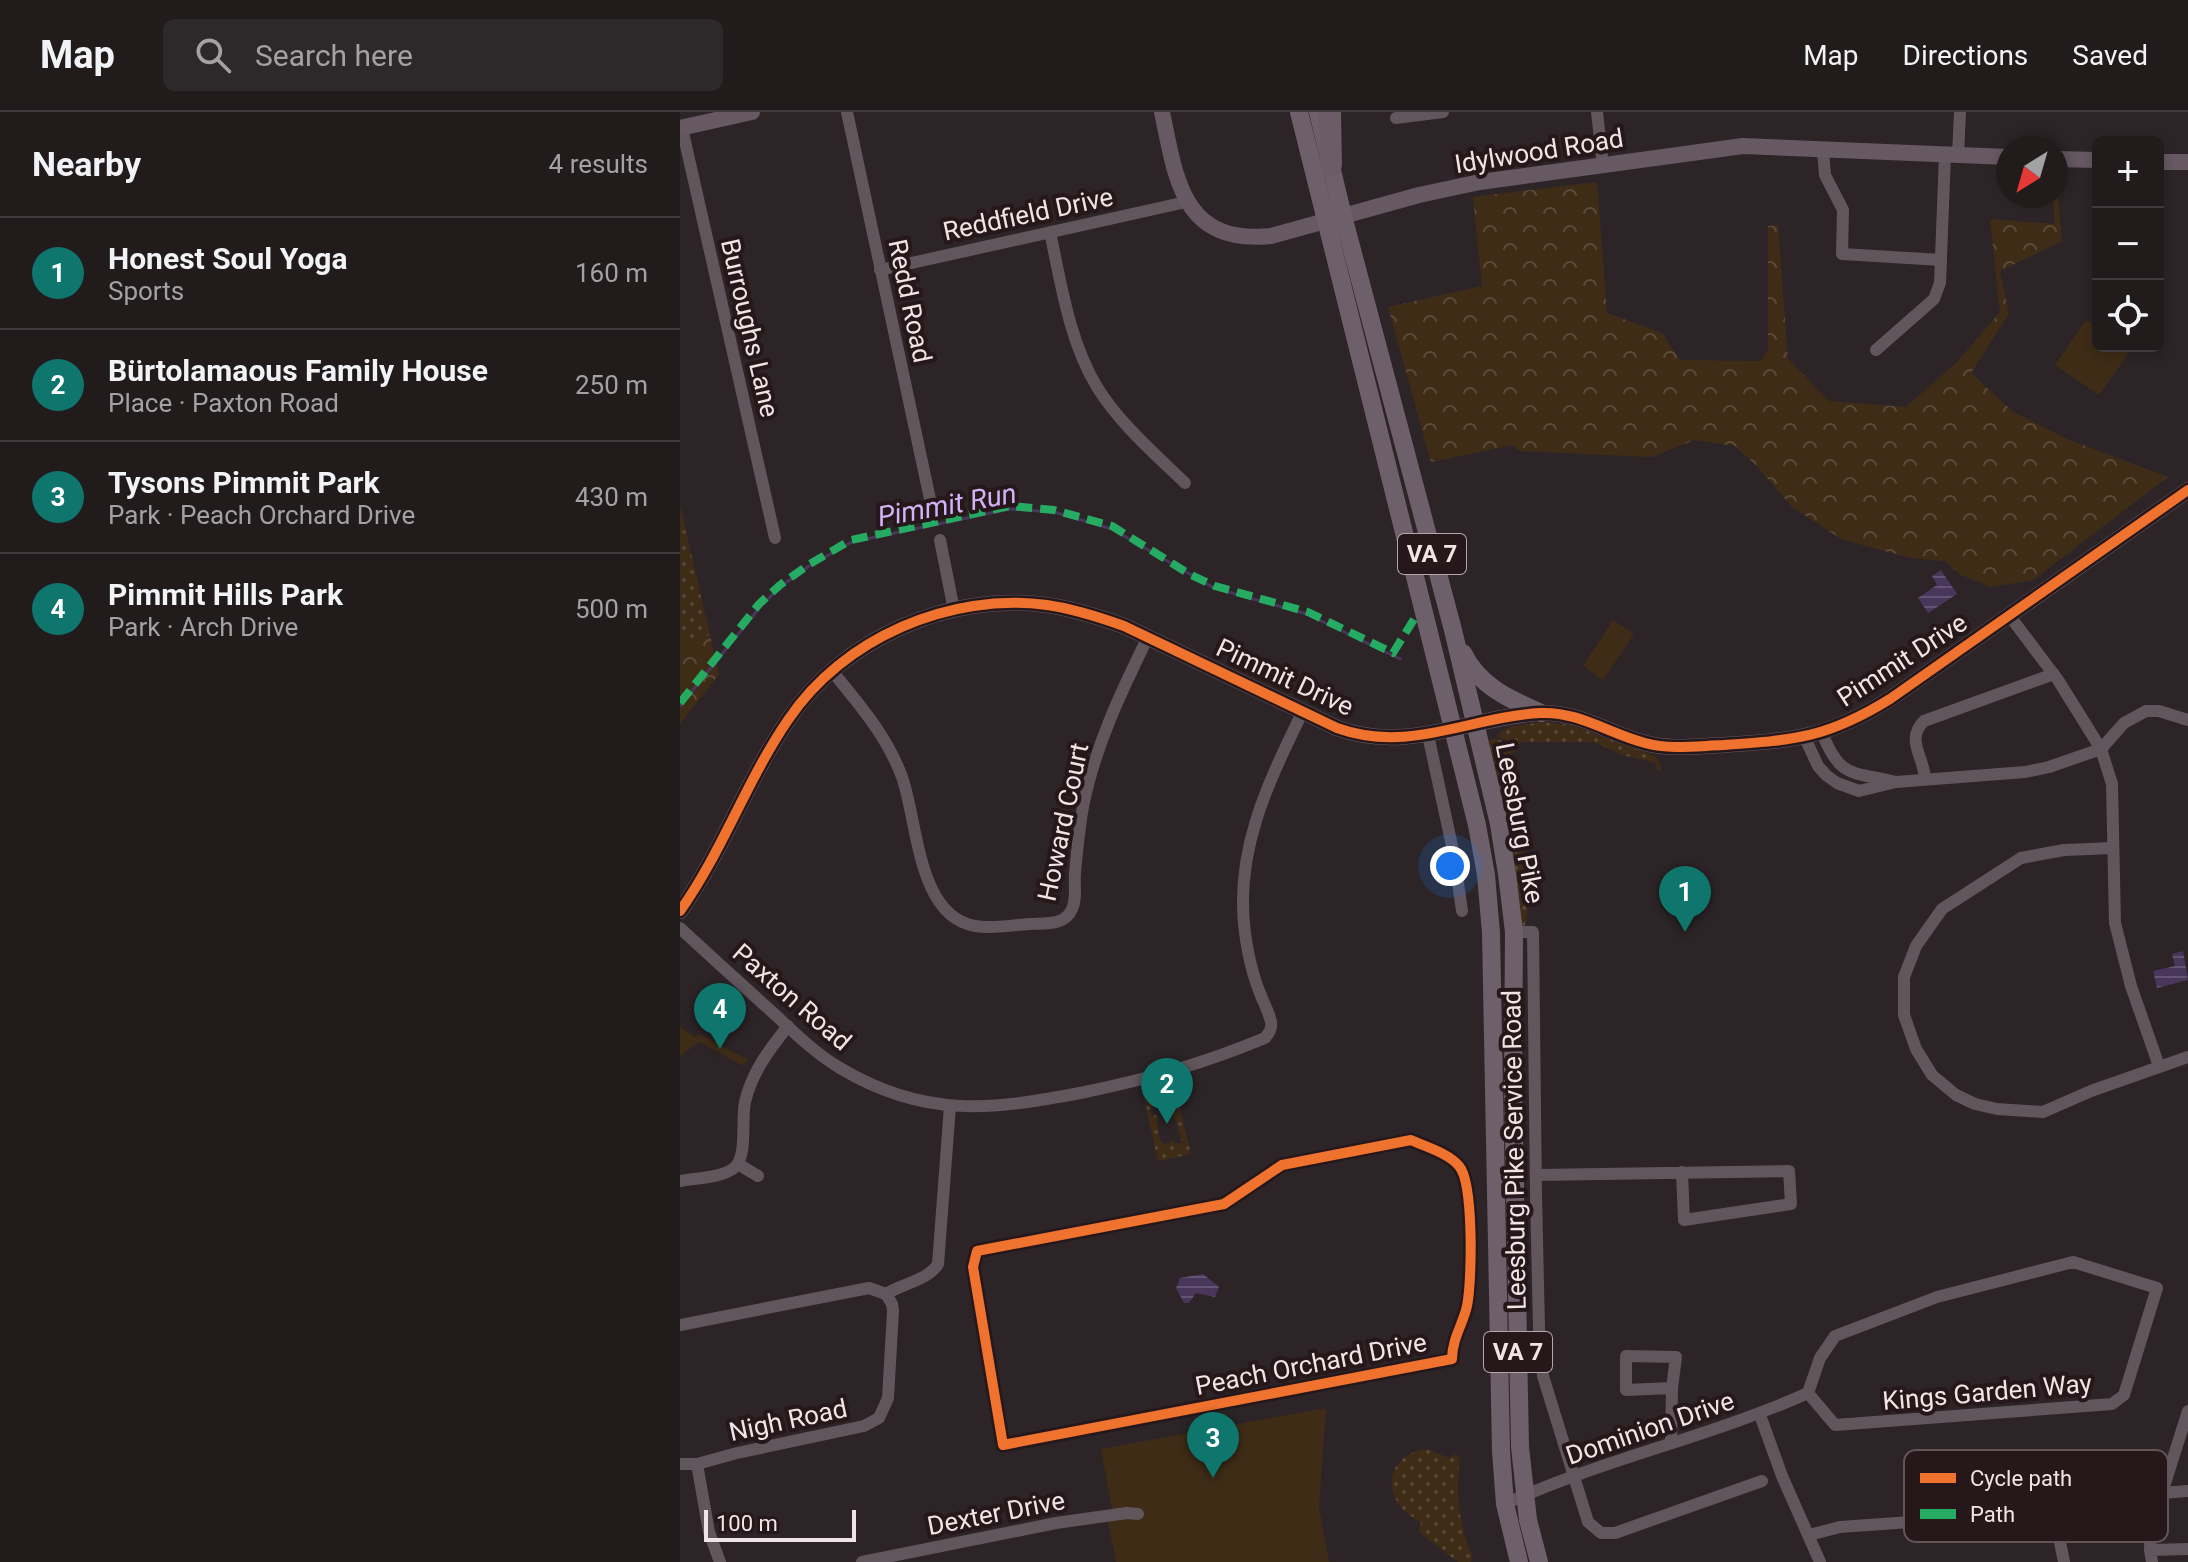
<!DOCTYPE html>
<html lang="en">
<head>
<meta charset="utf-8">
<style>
  body { margin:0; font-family:Roboto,sans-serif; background:#2d2829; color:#f1f3f6 }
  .controls { position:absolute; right:24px; top:24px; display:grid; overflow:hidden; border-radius:12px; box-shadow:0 4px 12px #0003 }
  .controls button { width:72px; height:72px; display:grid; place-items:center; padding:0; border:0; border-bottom:2px solid #3e393b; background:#211b1c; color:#f1f3f6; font:40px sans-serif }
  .compass { position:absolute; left:1316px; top:24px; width:72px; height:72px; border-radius:50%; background:#211b1c; box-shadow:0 4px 12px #0003; rotate:217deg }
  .scale { position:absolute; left:24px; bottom:20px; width:152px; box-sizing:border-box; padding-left:8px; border:4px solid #efe5e6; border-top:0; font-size:22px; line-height:28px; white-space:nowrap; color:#efe5e6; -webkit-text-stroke:6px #26171a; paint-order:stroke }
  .you { position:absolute; left:770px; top:754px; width:28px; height:28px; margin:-20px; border:6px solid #fff; border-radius:50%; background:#1a73e8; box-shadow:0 0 0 12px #1a73e833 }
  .badge { display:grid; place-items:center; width:52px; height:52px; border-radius:50%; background:#0f766e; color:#fff; font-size:26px; font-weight:700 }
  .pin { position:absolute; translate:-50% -66px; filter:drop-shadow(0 2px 4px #0008) }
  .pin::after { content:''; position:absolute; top:42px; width:28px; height:24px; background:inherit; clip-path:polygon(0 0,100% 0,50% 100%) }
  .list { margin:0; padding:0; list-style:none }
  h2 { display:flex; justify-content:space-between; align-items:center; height:104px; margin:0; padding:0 32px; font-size:34px }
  h2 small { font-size:26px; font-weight:400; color:#a2a1a3 }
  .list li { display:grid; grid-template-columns:52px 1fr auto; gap:24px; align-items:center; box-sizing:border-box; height:112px; padding:0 32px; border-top:2px solid #3e393b }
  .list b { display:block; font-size:30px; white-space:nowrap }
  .list p { margin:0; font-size:26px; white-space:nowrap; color:#a2a1a3 }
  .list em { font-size:26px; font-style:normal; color:#a2a1a3 }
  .icon { flex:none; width:44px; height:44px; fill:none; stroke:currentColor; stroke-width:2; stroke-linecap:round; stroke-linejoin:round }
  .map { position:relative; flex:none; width:1508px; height:1450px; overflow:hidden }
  header { display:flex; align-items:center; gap:48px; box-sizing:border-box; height:112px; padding:0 40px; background:#211b1c; border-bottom:2px solid #3e393b }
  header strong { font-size:38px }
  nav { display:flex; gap:44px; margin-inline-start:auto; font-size:28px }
  .search { width:560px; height:72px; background:#2d2829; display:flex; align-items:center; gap:20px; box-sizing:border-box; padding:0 28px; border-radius:12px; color:#a2a1a3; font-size:30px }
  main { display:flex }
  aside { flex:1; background:#211b1c }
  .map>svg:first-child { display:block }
</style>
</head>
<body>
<header>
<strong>Map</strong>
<div class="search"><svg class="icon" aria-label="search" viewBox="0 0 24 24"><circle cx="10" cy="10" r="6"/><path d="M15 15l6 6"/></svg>Search here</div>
<nav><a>Map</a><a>Directions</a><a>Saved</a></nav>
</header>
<main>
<aside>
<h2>Nearby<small>4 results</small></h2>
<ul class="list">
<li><span class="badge">1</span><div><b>Honest Soul Yoga</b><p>Sports</p></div><em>160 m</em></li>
<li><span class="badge">2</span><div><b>Bürtolamaous Family House</b><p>Place · Paxton Road</p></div><em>250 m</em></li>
<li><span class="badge">3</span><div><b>Tysons Pimmit Park</b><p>Park · Peach Orchard Drive</p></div><em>430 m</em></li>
<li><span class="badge">4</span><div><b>Pimmit Hills Park</b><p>Park · Arch Drive</p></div><em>500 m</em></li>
</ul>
</aside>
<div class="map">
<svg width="1508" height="1450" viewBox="0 0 1508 1450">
  <defs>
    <pattern id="grass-dots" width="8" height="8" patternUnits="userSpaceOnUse" patternTransform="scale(2)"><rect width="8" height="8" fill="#3f2c17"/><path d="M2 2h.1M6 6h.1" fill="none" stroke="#5b4a39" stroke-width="1.8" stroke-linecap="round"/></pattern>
    <pattern id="forest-crowns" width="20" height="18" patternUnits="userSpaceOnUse" patternTransform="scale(2)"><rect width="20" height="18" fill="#3f2c17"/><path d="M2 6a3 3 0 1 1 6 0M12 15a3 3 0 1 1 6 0" fill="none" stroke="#5b4a39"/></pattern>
    <pattern id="water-rules" width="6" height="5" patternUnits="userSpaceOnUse" patternTransform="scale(2)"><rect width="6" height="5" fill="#49375b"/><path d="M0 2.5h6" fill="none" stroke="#645473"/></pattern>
  </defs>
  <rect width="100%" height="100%" fill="#2c2426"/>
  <g fill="url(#grass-dots)">
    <polygon points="0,393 30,523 0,530"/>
    <polygon points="861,610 891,613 975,644 981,652 980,659 976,657 976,651 942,643 914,630 843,630 837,633 816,624 829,615"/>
    <path d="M 815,626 L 835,634 L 836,638 L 830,643 L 827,681 L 838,682 C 838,717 855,787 844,816 L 841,811 L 835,752 L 809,629 Z"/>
    <polygon points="493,971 511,1042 478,1049 462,978 478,974 481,991 471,996 471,1003 476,1003 480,1028 484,1032 491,1030 493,1027 495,1032 502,1030 485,973"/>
    <path d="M 747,1337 L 769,1346 L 776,1342 L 780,1347 C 775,1382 779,1413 793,1446 L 791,1450 L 778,1450 L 739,1420 L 741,1411 C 734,1406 725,1401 720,1394 C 701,1368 717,1340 747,1337 Z"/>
  </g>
  <g fill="url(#forest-crowns)">
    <polygon points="917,70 927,201 982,221 1000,248 1081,249 1088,237 1088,114 1098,113 1108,247 1149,289 1226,295 1277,250 1320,200 1310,107 1375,112 1373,85 1378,85 1382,129 1320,159 1329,202 1291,261 1332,299 1387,327 1488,365 1353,468 1311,475 1281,463 1265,449 1230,446 1161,427 1112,395 1076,353 1055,334 1014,328 972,345 840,339 832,333 751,350 708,195 802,174 793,85"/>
    <polygon points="30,523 39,562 0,612 0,530"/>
  </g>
  <g fill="#3f2c17">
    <polygon points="1406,208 1418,216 1418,234 1444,234 1451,238 1419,283 1375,253"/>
    <polygon points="933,508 954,522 923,568 903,554"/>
    <polygon points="0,915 15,925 19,922 67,947 64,954 19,930 0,944"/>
    <polygon points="646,1296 639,1395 649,1450 436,1450 428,1410 434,1408 421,1337"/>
  </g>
  <g fill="url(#water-rules)">
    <polygon points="1261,458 1277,482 1248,501 1238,486 1257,473 1252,464"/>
    <polygon points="1503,839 1508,868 1477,876 1473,859 1495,854 1492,842"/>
    <polygon points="523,1162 539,1175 535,1185 516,1181 509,1191 504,1191 496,1176 500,1166"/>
  </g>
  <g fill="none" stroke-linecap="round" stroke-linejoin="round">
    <polyline stroke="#49375b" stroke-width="3" points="0,594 81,494 101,474 129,454 172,430 330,397 374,400 432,417 534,476 627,502 720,547"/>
    <g stroke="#62565d" stroke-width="12">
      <polyline points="167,0 250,387"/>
      <polyline points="917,0 923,54"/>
      <polyline points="716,6 763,0"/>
      <polyline points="2,16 95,426"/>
      <polyline points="1143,39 1145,63 1163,98 1162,142 1261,148"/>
      <polyline points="1278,44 1280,0"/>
      <path d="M 370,120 C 381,171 389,229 417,275 C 440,312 474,341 505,371"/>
      <polyline points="200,158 506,90"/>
      <polyline points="1196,238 1254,187 1260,171 1265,43"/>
      <polyline points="260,428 274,498"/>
      <polyline points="1329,503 1378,568 1421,637 1432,672 1435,811 1451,874 1479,954"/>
      <path d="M 152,559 C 179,592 207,624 222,665 C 238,710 237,804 295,814 C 312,817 332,813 349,812 C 365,811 385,814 392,797 C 397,787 394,773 395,761 C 397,739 399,717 403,695 C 415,634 441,580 468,525"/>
      <path d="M 1142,621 C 1161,668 1172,659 1216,670"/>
      <polyline points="748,623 774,743 782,799"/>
      <polyline points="1125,626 1138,654 1146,663 1157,671 1179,679 1216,670 1345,660 1369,655 1421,637 1444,611 1466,599 1479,599 1508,608"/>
      <path d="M 1245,667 C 1244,644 1225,628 1244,609 L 1374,562"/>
      <polyline points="1433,736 1384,738 1341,746 1262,797 1236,834 1224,865 1224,903 1236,937 1252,963 1276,983 1295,992 1317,997 1363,1000 1411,979 1508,945"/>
      <path d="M 0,816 C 30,844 60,871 90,898 C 112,918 133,940 160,956 C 245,1007 312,998 405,980 C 472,966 522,952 585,926 C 589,921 592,917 591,910 C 589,900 583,890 580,881 C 572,862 568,842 565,821 C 554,739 588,671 623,599"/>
      <polyline points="834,820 853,820 856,1082 859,1216 863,1264 908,1410 921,1421 935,1421 1082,1369"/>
      <path d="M 731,1028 C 746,1035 768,1041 779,1054 C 794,1071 792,1170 787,1194 C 783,1212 772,1227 772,1247 L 323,1333 L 293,1155 L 297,1139 L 544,1092 L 602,1053 Z"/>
      <polyline points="58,1052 78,1064"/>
      <polyline points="856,1063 1109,1059 1111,1092 1004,1108 1002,1060"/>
      <path d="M 0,1069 C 15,1066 42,1066 54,1056 C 68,1045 61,1008 65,990 C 72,960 89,938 108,914"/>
      <polygon points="1393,1150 1477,1176 1444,1283 1432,1292 1155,1313 1128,1281 1140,1246 1155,1224 1257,1185"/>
      <path d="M 206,1182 C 223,1171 247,1169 258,1152 L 270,994"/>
      <polyline points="0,1213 189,1176 206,1182"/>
      <polyline points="1080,1303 1102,1364 1140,1450"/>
      <polyline points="991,1330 992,1276 996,1245 946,1244 946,1278 992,1276"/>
      <polyline points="0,1352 17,1352 57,1341 184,1314 199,1306 208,1286 213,1199 212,1192 206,1182"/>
      <polyline points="17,1352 29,1420 40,1450"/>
      <polyline points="1482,1381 1508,1379"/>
      <path d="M 825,1392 C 923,1347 1030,1325 1128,1281"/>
      <polyline points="1129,1423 1160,1415 1357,1401 1375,1405 1384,1450"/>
      <polyline points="1470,1438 1471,1409 1482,1381 1508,1299"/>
      <polyline points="182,1450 376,1411 447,1401 458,1402"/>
      <polyline points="1472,1450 1470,1438 1508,1437"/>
    </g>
    <g stroke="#665962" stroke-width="16">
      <path d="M 482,0 C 496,67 502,133 591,124 L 739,83 L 800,70 L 1063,34 L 1328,45"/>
      <polyline points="0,16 72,0"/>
      <polyline points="1376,47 1418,48"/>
      <polyline points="1478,50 1508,50"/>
      <path d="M 0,799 C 42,740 67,668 108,608 C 163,526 270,480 367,493 C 394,497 419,505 444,514 L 657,616 C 729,642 789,605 860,601 C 899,599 929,622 965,631 C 990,638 1017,634 1043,633 C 1116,628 1147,626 1210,587 L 1508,378"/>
    </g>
    <g stroke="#6e606a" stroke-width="18">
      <polyline points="619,0 797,713 806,763 811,821 821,1339 825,1392 839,1450"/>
      <polyline points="638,0 663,104 773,518 819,712 827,762 834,820 833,972 840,1335 848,1408 859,1450"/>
      <path d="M 783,541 C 799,574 829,587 861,601"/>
    </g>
    <polyline stroke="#6c5c67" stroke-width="22" points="650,0 651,53"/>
    <polyline stroke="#26ab63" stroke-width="8" stroke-dasharray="16 8" stroke-linecap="butt" points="0,591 79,492 100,473 128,453 171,428 330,394 374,398 432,414 511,463 535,474 628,500 713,541 736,504"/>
    <g stroke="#26171a" stroke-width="15">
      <g id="cycleway">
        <path d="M 0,799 C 42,740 67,668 108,608 C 163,526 270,480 367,493 C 394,497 419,505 444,514 L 657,616 C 729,642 789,605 860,601 C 899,599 929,622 965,631 C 990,638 1017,634 1043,633 C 1116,628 1147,626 1210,587 L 1508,378"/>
        <path d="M 731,1028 C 746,1035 768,1041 779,1054 C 794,1071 792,1170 787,1194 C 783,1212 772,1227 772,1247 L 323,1333 L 293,1155 L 297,1139 L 544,1092 L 602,1053 Z"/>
      </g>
    </g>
    <use href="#cycleway" stroke="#ef722f" stroke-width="10"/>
  </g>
  <g text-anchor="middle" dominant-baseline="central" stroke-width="8" stroke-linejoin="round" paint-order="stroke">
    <g fill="#26171a" stroke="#b3a7a9" stroke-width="2">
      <rect x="718" y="422" width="68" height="40" rx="6"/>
      <rect x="804" y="1220" width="68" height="40" rx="6"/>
    </g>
    <g font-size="24" font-weight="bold" fill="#efe5e6">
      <text x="752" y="442">VA 7</text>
      <text x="838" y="1240">VA 7</text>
    </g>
    <g font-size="26" fill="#efe5e6" stroke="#26171a">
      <text transform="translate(859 39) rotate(-9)">Idylwood Road</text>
      <text transform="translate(348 102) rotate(-12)">Reddfield Drive</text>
      <text transform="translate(230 189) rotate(78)">Redd Road</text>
      <text transform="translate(70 216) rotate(77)">Burroughs Lane</text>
      <text transform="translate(1222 548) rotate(-33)">Pimmit Drive</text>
      <text transform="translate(605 565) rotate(25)">Pimmit Drive</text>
      <text transform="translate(383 710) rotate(-78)">Howard Court</text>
      <text transform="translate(840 711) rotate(79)">Leesburg Pike</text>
      <text transform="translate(112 885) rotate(41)">Paxton Road</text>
      <text transform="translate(834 1038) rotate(-91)">Leesburg Pike Service Road</text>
      <text transform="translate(631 1252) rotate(-11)">Peach Orchard Drive</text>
      <text transform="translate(1307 1280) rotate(-5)">Kings Garden Way</text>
      <text transform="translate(108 1308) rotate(-12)">Nigh Road</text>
      <text transform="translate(970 1316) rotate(-19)">Dominion Drive</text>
      <text transform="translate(316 1401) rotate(-11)">Dexter Drive</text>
    </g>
    <g font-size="28" font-style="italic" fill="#d3b3f7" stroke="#26171a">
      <text transform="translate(267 393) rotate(-10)">Pimmit Run</text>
    </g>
  </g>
  <rect x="1224" y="1338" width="264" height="92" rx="12" fill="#26171a" stroke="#625557" stroke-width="2"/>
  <rect x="1240" y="1361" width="36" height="10" fill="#ef722f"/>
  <rect x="1240" y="1397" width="36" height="10" fill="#26ab63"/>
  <g font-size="22" fill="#efe5e6">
    <text x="1290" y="1374">Cycle path</text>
    <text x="1290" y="1410">Path</text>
  </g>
</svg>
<div class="controls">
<button>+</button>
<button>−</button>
<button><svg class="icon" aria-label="locate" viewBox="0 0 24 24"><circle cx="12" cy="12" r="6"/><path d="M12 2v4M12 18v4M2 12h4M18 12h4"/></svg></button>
</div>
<svg class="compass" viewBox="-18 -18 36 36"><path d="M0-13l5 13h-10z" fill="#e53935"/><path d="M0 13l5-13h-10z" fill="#a2a1a3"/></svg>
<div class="scale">100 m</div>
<div class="you"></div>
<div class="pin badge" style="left:1005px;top:820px">1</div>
<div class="pin badge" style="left:487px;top:1012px">2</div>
<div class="pin badge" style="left:533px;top:1366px">3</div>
<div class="pin badge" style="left:40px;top:937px">4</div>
</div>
</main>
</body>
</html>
